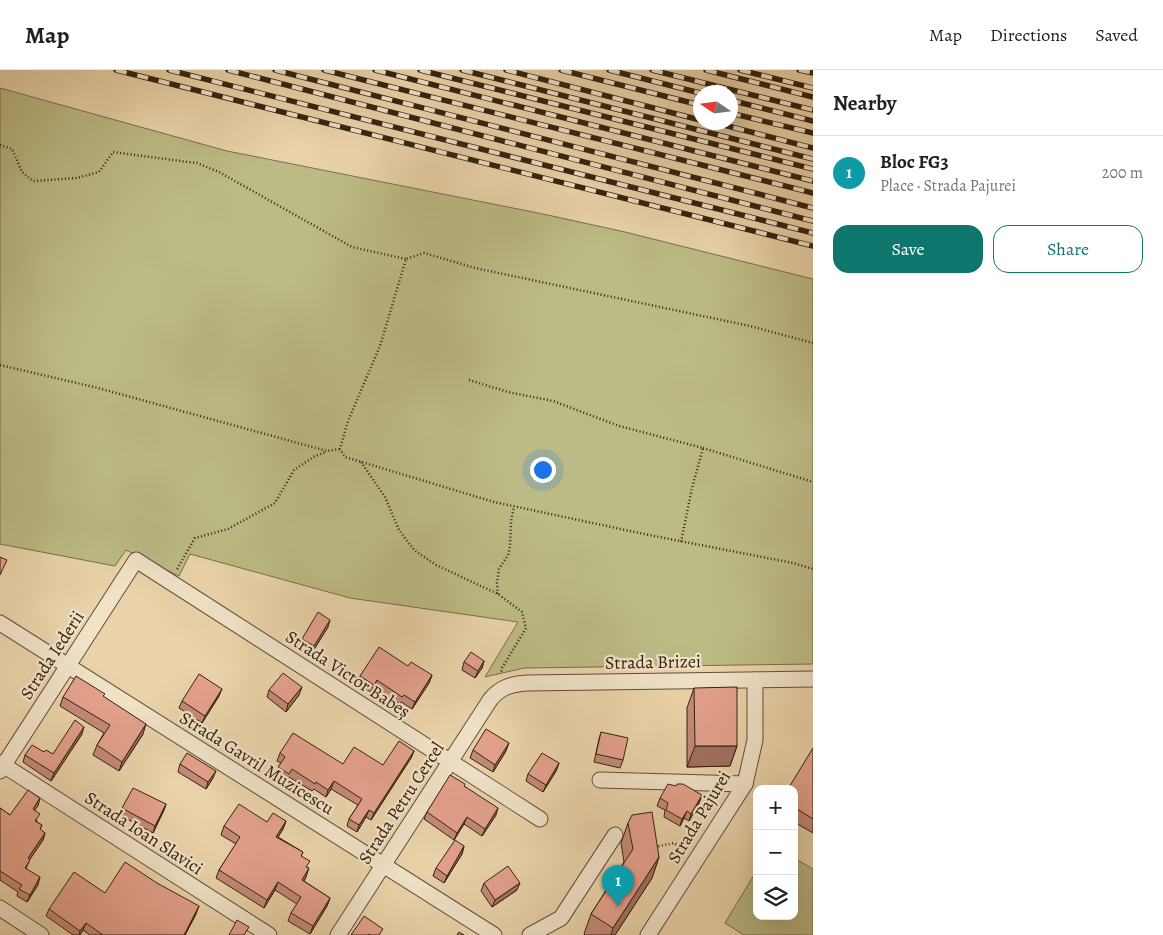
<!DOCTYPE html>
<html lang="en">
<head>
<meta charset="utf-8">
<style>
  body { margin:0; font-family:Alegreya,serif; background:#f2f2f2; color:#202124 }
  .controls { position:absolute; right:15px; bottom:15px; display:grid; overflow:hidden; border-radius:10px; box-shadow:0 5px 20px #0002 }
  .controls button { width:45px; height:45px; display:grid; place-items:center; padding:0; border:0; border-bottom:1px solid #e0e0e0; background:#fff; color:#202124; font:25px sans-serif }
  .compass { position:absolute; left:693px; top:15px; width:45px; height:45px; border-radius:50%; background:#fff; box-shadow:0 5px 20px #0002; rotate:283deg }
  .you { position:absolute; left:542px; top:399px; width:18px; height:18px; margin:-12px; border:4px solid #fff; border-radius:50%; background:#1a73e8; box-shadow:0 0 0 8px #1a73e833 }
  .badge { display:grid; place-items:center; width:32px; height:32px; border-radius:50%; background:#0f766e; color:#fff; font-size:16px; font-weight:700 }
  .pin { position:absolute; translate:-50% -41px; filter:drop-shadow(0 1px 2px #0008) }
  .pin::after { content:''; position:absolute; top:26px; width:18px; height:15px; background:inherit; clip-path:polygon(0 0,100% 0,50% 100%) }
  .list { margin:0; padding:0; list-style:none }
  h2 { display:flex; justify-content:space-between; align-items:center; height:65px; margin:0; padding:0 20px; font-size:21px }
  h2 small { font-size:16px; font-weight:400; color:#757577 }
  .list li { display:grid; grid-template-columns:32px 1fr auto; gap:15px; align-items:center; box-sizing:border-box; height:75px; padding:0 20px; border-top:1px solid #e0e0e0 }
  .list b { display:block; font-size:19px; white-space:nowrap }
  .list p { margin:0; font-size:16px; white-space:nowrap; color:#757577 }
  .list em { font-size:16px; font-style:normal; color:#757577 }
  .actions { display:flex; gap:10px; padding:15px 20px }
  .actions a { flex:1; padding:11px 0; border:1px solid #0f766e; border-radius:15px; text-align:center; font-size:18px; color:#0f766e }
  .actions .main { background:#0f766e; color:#fff }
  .icon { flex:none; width:28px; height:28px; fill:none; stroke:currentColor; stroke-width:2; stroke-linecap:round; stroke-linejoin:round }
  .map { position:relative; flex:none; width:813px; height:865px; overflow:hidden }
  header { display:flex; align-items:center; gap:30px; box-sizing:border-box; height:70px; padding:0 25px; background:#fff; border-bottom:1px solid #e0e0e0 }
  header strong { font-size:24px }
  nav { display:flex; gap:28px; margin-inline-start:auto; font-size:18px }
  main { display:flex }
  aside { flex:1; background:#fff }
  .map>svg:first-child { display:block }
</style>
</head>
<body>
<header>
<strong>Map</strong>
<nav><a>Map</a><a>Directions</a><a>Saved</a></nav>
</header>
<main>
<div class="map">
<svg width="813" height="865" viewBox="0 0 813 865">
  <rect width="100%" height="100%" fill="#ead3aa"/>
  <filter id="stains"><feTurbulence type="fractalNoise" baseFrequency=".004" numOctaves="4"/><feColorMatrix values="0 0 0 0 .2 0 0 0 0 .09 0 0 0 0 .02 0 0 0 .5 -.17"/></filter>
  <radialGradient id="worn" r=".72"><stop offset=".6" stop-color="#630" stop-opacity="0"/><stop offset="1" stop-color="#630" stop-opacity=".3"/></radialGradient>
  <g fill="#bcbb85" stroke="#786e4a">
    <polygon points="0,18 227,81 543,144 625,162 813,209 813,594 524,598 485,607 518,552 350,528 190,484 179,506 126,480 115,496 0,474"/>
    <polygon points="794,788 813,799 813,865 744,865 725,853 757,800 757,846 794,846"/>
  </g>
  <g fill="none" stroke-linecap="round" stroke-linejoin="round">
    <g stroke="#624e36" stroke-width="17">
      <g id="minor">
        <polyline points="0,553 494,865"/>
        <polyline points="0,693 269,865"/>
        <polyline points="0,701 136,490 540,749"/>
        <polyline points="600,710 745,714"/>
        <polyline points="0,838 41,865"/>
        <path d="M 338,865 L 490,630 C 500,617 512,614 527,613 L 813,609"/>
        <polyline points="530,865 561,848 615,765"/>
        <polyline points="648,865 745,714 755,670 755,610"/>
      </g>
    </g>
    <g stroke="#35210f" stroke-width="2.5" stroke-dasharray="1 2.5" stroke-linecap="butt">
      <polyline points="0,75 12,79 22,102 33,111 77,108 99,102 113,82 188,92 197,93 219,102 352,177 406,189"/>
      <polyline points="813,273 750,256 475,198 424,183 406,189 380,276 348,351 340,379 345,387 494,432 649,465 793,493 813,499"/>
      <polyline points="0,295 98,318 327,381 340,379"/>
      <polyline points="469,310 508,322 553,331 619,356 703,378 692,418 681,472"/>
      <polyline points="703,378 813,412"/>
      <polyline points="361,392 385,427 399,460 414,480 436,495 498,524 522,542 526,558 502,598 501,603"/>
      <polyline points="177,499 195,468 228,459 275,433 294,400 315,386 326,382"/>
      <polyline points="498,524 497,513 499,499 508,485 510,477 511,451 514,437"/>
      <polyline points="655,777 674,773 685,780"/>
    </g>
    <use href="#minor" stroke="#f1e2c8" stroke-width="15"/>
    <g stroke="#35210f" stroke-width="5.5">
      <g id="rail">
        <polyline points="116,0 813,176"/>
        <polyline points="169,0 813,163"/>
        <polyline points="228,0 813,151"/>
        <polyline points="275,0 813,138"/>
        <polyline points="324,0 813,123"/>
        <polyline points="375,0 813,111"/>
        <polyline points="420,0 813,99"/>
        <polyline points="462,0 813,89"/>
        <polyline points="506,0 700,50"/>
        <polyline points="561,0 700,35"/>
        <polyline points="609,0 700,23"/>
        <polyline points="652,0 813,40"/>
        <polyline points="706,0 813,27"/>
        <polyline points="740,0 813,18"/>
        <polyline points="799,0 813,3"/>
        <polyline points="730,30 813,51"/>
        <polyline points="730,43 813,63"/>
        <polyline points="712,52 813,78"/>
      </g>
    </g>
    <use href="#rail" stroke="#f1e2c8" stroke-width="4" stroke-dasharray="11" stroke-linecap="butt"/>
  </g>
  <g fill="#c48a78" stroke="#35210f">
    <polygon points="328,557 311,584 299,577 302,569"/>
    <polygon points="484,591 482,598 475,608 462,600 464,592"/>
    <polygon points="408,596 432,605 429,613 412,639 401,632 400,634 374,618 371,622 357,614 360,606"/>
    <polygon points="694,618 737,676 730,696 687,697 687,638"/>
    <polygon points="269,620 299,625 286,642 267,627"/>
    <polygon points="219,626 202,653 179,638 182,631"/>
    <polygon points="63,627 104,627 143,664 119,701 93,685 97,675 104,663 60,636"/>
    <polygon points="601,662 623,690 620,698 594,692 599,669"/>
    <polygon points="82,664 51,711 23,692 25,685 44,682 53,684"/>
    <polygon points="813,678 813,763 794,752 794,719"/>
    <polygon points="473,680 506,681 493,702 470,688"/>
    <polygon points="414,681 411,688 371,750 366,747 357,762 347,756 349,749 358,735 331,719 326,727 314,719 312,721 289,707 286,711 276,704 281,693 277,691 280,683 343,694 383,695"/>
    <polygon points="559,693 556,701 543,722 526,711 528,704"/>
    <polygon points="180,694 213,708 206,719 178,702"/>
    <polygon points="464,716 496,745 482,766 464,754 454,770 424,749 427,742"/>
    <polygon points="702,725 699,733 689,751 684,748 680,756 664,747 665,740 657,736 660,728"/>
    <polygon points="166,734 164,740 153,763 120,745 122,738"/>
    <polygon points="38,736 34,740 37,752 42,755 40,760 45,763 43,770 30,789 26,799 38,815 27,832 17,826 18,822 0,810 0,738 10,745"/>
    <polygon points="286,751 283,759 278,767 303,782 301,786 307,797 306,807 304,811 330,828 327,836 310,864 288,851 291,843 297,834 275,820 264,838 216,808 219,800 236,774 221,765 224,756"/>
    <polygon points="628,753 659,787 652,808 615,865 585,865 584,864 591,844 624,792 621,773"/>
    <polygon points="464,776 462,784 444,813 433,806 436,798"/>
    <polygon points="484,813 517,820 492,837 481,821"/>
    <polygon points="105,823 196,844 185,865 90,865 83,860 80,865 73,865 46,846 49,839"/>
  </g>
  <g fill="#a07162" stroke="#35210f">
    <polygon points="330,550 328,557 311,584 314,576"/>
    <polygon points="484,591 482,598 475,608 478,601"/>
    <polygon points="432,605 429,613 412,639 415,632"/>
    <polygon points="377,610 374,618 371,622 374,615"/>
    <polygon points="302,617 299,625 286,642 288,634"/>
    <polygon points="222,619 219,626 202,653 205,646"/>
    <polygon points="146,654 143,664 119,701 122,692"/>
    <polygon points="84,657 82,664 51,711 54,703"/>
    <polygon points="509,673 506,681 493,702 495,695"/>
    <polygon points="695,676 737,676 730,696 687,697"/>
    <polygon points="414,681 411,688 371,750 374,743"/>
    <polygon points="559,693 556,701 543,722 546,715"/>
    <polygon points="216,701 213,708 206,719 208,712"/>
    <polygon points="334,711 331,719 326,727 328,720"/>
    <polygon points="702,725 699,733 689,751 691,744"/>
    <polygon points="40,728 38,736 30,746 33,739"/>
    <polygon points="166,734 164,740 153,763 155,756"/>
    <polygon points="498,738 496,745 482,766 485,759"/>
    <polygon points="369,740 366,747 357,762 359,755"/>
    <polygon points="687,741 684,748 680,756 682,749"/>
    <polygon points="467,747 464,754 454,770 457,763"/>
    <polygon points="286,751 283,759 273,775 276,767"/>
    <polygon points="45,763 43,770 26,795 28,788"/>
    <polygon points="464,776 462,784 444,813 447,806"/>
    <polygon points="659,787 652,808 615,865 611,865 613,858"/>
    <polygon points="309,798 306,807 299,819 302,810"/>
    <polygon points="40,807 38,815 27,832 30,825"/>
    <polygon points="278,812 275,820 264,838 267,830"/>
    <polygon points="520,813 517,820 492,837 495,830"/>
    <polygon points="330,828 327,836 310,864 313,856"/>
    <polygon points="199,836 196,844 185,865 184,865"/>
    <polygon points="86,853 83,860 80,865 79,865 80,861"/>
  </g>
  <g fill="#e4a18c" stroke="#35210f">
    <polygon points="0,487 7,490 0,505"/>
    <polygon points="318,542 330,550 314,576 302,569"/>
    <polygon points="379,577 408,596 411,592 432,605 415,632 404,625 402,627 377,610 374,615 360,606"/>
    <polygon points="471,582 484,591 478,601 464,592"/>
    <polygon points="283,603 302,617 288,634 269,620"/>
    <polygon points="199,604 222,619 205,646 182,631"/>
    <polygon points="76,606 105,624 103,626 146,654 122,692 97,675 110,655 63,627"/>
    <polygon points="737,617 737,676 695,676 694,618"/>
    <polygon points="75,650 84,657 54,703 25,685 32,675 44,682 46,680 53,684"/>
    <polygon points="486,659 509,673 495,695 473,680"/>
    <polygon points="601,662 628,668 623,690 596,684"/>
    <polygon points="293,663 343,694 354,677 383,695 399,671 414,681 374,743 369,740 359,755 349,749 362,729 334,711 328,720 316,712 315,714 292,699 289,704 278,697 285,687 280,683"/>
    <polygon points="813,678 813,749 794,737 794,719 788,719"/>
    <polygon points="187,683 216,701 208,712 180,694"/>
    <polygon points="542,683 559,693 546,715 528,704"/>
    <polygon points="450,705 465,714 464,716 498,738 485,759 467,747 457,763 427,742"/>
    <polygon points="668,714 676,716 677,714 683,714 702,725 691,744 687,741 682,749 666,740 668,733 660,728"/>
    <polygon points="133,718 166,734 155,756 122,738"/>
    <polygon points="28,720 40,728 33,739 40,744 35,751 42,755 40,759 45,763 28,788 30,790 25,798 40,807 30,825 19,819 22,815 0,801 0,738 10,745"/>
    <polygon points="239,734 267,752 273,743 286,751 276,767 303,782 301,786 310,791 306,797 309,798 302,810 330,828 313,856 291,843 301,827 278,812 267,830 219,800 240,767 224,756"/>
    <polygon points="652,742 659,787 613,858 591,844 633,779 628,753 632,745"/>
    <polygon points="455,770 464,776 447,806 436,798"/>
    <polygon points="125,792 157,813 199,836 184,865 103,865 86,853 80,861 49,839 74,802 105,823"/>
    <polygon points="508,796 520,813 495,830 484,813"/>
    <polygon points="364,846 383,859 379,865 371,865 369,864 368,865 351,865"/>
    <polygon points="237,850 249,857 244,865 229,865"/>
    <polygon points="459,862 464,865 457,865"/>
  </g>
  <g text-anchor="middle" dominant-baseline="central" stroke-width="4.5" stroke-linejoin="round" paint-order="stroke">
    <g font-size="18" fill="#35210f" stroke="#f1e2c8">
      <text transform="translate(52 585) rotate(-57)">Strada Iederii</text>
      <text transform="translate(653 592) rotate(-1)">Strada Brizei</text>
      <text transform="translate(348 604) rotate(33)">Strada Victor Babeș</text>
      <text transform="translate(257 693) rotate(32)">Strada Gavril Muzicescu</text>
      <text transform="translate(401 733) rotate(-57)">Strada Petru Cercel</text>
      <text transform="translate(699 747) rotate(-59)">Strada Pajurei</text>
      <text transform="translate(144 763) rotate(33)">Strada Ioan Slavici</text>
    </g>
  </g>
  <rect width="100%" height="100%" filter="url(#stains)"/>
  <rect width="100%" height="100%" fill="url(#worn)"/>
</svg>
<div class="controls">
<button>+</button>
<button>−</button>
<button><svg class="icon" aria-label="layers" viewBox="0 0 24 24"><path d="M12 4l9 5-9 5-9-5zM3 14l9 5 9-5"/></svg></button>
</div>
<svg class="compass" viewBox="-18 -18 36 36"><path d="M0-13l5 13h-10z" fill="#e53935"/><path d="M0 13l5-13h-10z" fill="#757577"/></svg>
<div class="you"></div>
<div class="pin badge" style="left:618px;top:836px;background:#0f9aa8">1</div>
</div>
<aside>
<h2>Nearby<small></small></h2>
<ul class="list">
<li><span class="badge" style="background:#0f9aa8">1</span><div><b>Bloc FG3</b><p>Place · Strada Pajurei</p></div><em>200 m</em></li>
</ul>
<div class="actions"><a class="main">Save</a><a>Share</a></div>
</aside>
</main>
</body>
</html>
